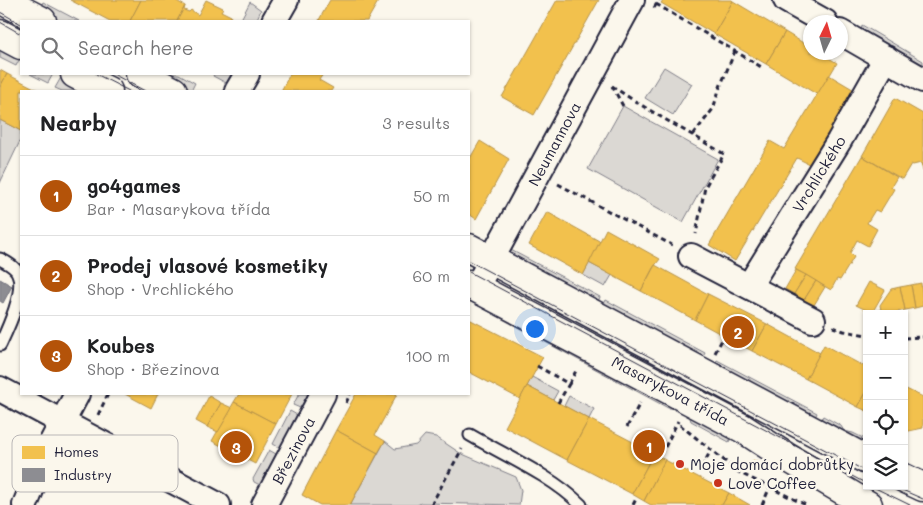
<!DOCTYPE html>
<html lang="en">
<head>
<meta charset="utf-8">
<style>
  body { margin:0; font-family:Mali,sans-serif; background:#f6f6f6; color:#202124 }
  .controls { position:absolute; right:15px; bottom:15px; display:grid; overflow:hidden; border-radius:0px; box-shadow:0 1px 4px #0004 }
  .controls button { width:45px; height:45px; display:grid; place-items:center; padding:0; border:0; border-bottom:1px solid #e0e0e0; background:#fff; color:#202124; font:25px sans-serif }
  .compass { position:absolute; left:803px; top:15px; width:45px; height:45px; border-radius:50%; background:#fff; box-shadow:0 1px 4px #0004; rotate:5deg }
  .you { position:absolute; left:534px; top:328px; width:18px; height:18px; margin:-12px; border:4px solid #fff; border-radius:50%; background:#1a73e8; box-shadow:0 0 0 8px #1a73e833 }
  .badge { display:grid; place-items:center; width:32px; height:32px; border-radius:50%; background:#b45309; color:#fff; font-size:16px; font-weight:700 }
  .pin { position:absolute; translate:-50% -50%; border:2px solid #fff; box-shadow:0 1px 5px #0006 }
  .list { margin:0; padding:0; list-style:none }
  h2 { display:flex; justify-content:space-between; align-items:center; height:65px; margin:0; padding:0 20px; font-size:21px }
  h2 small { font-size:16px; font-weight:400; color:#757577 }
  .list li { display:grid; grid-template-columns:32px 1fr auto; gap:15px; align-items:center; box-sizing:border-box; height:80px; padding:0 20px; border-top:1px solid #e0e0e0 }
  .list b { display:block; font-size:19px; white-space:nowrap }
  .list p { margin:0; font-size:16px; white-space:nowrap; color:#757577 }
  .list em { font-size:16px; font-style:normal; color:#757577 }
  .icon { flex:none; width:28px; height:28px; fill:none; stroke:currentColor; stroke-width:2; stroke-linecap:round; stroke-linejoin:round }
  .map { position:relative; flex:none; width:923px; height:505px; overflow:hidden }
  .search { position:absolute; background:#fff; box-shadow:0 1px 4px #0004; left:20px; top:20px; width:450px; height:55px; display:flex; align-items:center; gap:12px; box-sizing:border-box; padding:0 18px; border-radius:0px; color:#757577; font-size:19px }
  .panel { position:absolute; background:#fff; box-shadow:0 1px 4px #0004; left:20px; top:90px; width:450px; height:305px; border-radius:0px }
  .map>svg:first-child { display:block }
</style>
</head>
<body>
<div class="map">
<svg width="923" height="505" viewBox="0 0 923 505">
  <rect width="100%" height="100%" fill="#fbf7ec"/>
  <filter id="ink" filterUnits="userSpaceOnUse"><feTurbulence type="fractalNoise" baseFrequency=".02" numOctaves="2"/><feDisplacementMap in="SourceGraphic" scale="10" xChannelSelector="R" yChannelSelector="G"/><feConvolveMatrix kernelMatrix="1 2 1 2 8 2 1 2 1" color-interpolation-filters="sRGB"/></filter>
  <g filter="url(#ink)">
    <g fill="#dbd8d3" stroke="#7e7d87">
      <polygon points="43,2 79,21 55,21 40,8"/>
      <polygon points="250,2 261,10 256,21 240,21"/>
      <polygon points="862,25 923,61 923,70 861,32"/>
      <polygon points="0,41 21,56 16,66 0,58"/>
      <polygon points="664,67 692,84 673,115 645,98"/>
      <polygon points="30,74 53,74 48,83"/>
      <polygon points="63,74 96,91 62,91 55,88"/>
      <polygon points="153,74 179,74 195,83 191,91 186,91"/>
      <polygon points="214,74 233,74 233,76 228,84 213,76"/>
      <polygon points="623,106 718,159 683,222 588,169"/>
      <polygon points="0,120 21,131 21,139 0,183"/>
      <polygon points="507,248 600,297 595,309 510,262"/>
      <polygon points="589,263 612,275 605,287 583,275"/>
      <polygon points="469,290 676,408 668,408 469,301"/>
      <polygon points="606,300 705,353 699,365 600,311"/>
      <polygon points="717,360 817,413 812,424 711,371"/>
      <polygon points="532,377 558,391 553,400 527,386"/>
      <polygon points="299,394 308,394 300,408 293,405"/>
      <polygon points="569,396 594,409 589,419 564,406"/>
      <polygon points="290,411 297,415 280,448 273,444"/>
      <polygon points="689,415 734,432 729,442 691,421"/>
      <polygon points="823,416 841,426 844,431 853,433 865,439 859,449 817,427"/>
      <polygon points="425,435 436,437 460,453 516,477 521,490 519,505 421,503 417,505 350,505 385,441 395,449 416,445"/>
      <polygon points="269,450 276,454 260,485 254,482 253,479"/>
    </g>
    <g fill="#f2c14e" stroke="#b49148">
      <polygon points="70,0 141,0 130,21 110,21"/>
      <polygon points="141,0 175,0 185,6 177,21 130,21"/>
      <polygon points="206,0 223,8 221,11 231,16 228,21 177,21 185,6 184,10 189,12 191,10 198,15"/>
      <polygon points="330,0 379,0 367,21 322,21 319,20"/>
      <polygon points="557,0 599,0 534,115 502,97"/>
      <polygon points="663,0 732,0 733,1 714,34 661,3"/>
      <polygon points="733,1 785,32 766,64 714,34"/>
      <polygon points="785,32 810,47 810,52 819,52 837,63 818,95 766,64"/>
      <polygon points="0,70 7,74 0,87"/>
      <polygon points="7,74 40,91 21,91 21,131 0,120 0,87"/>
      <polygon points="290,74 323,74 319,80 333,88 331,91 281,91"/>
      <polygon points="829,75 856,91 811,165 797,158 735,261 709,245 770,141 784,149"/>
      <polygon points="895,98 923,114 923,171 921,163 913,165 911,164 902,179 862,156"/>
      <polygon points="480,141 509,159 476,219 469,214 469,160"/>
      <polygon points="862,156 897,177 891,187 894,189 880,212 875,210 867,223 877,229 868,246 857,240 850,253 854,257 840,280 837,279 831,290 795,269"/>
      <polygon points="547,212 601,242 583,275 529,245"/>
      <polygon points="606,229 660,259 653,268 641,291 589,263"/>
      <polygon points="655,265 708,294 695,320 641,291"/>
      <polygon points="796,270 806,275 794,294 785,289"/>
      <polygon points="806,275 816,281 804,300 794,294"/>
      <polygon points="816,281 825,287 814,305 804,300"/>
      <polygon points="869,282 885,290 872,313 856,305"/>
      <polygon points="921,283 923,306 915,308 911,285"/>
      <polygon points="911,285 915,308 905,310 900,287"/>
      <polygon points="900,287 905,310 893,313 881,310 880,305 891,289"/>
      <polygon points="708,294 767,324 752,351 695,320"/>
      <polygon points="469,319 543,357 520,399 469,372"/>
      <polygon points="767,324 820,353 806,379 752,351"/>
      <polygon points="824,345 867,368 867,391 858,407 806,379"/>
      <polygon points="527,386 589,419 567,460 505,427"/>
      <polygon points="904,388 923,397 923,428 904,432"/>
      <polygon points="867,391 867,411 858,407"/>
      <polygon points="125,394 158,394 151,408"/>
      <polygon points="239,394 292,394 276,424 234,402"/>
      <polygon points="356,394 397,394 375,435 385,441 378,453 336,430"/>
      <polygon points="209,396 221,403 207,427 196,421"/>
      <polygon points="234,402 276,424 255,464 212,441"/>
      <polygon points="221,403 232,408 218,432 207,427"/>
      <polygon points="589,419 654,453 632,494 567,460"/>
      <polygon points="336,430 378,453 350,505 320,505 302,495"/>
      <polygon points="654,453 665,460 644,501 632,494"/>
      <polygon points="665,460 729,493 722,505 651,505 644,501"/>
      <polygon points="753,460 761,464 757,473 749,468"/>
      <polygon points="729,493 750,505 722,505"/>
    </g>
    <polygon fill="#8d8d92" stroke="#6d6d78" points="0,279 12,286 3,303 0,301"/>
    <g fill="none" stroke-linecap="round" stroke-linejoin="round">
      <g stroke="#22223b" stroke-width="15">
        <g id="service">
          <path d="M 0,259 C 6,262 12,265 16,270 C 28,287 8,328 0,345"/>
          <path d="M 470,435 C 506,456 552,476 581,505"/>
        </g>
      </g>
      <g stroke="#22223b" stroke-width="28">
        <g id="minor">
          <polyline points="786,0 825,22"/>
          <polyline points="274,21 286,0"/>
          <polyline points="840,32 923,80"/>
          <polyline points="237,91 247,74"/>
          <polyline points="691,256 813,320"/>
          <path id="s1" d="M 749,286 L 839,141 L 886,58"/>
          <path id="s2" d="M 476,288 L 632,0"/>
          <polyline points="0,389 218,505"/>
          <polyline points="25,505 45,455 77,394"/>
          <path id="s3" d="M 264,505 L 323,394"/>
        </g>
      </g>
      <g stroke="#22223b" stroke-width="31">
        <g id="tertiary">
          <polyline points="2,0 42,21"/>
          <polyline points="0,34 21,45"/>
          <polyline points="75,74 108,91"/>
          <polyline points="140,74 173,91"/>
          <polyline points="469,248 867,460"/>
          <path id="s4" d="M 469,284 L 742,428 L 785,456 L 868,505"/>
          <polyline points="904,478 923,487"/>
        </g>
      </g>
      <g stroke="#22223b" stroke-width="3" stroke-dasharray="5 4" stroke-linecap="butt">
        <polyline points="656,4 763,68"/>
        <polyline points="654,8 659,0"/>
        <path d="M 612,86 C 648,111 687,131 724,154 L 705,187 L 696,234"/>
        <polyline points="612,86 623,106"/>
        <polyline points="693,135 713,109 720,87 735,51"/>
        <polyline points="558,184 672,245"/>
        <polyline points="833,327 844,331 867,335"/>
        <polyline points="904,338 923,337"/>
        <polyline points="715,353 724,336"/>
        <polyline points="537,366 569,384 558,403"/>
        <polyline points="569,384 577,369"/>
        <polyline points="346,403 350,394"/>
        <polyline points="98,415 108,394"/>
        <polyline points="680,425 740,473 806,505"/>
        <polyline points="627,427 640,403"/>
        <polyline points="665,447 678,421"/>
        <polyline points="702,467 711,450"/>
        <polyline points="431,505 462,449"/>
        <polyline points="633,505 637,497"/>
        <polyline points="762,505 770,487"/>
      </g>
      <use href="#service" stroke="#fbf7ec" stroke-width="11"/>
      <use href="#minor" stroke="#fbf7ec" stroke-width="24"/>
      <use href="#tertiary" stroke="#fbf7ec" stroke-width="28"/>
      <g stroke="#22223b" stroke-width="1">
        <polyline points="0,12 21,24"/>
        <polyline points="0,22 21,34"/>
        <polyline points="96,74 129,91"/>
        <polyline points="113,74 145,91"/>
        <polyline points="469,261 867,472"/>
        <polyline points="469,272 867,484"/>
        <polyline points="871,486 910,505"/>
        <polyline points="893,486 923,499"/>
      </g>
    </g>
  </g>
  <g fill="#c8321e" stroke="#fbf7ec" stroke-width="2">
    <circle cx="680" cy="464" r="5"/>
    <circle cx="718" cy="483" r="5"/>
  </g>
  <g text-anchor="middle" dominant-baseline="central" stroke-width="5" stroke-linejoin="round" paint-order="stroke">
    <g font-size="15" fill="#22223b" stroke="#fbf7ec">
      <text stroke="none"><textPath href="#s2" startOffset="164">Neumannova</textPath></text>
      <text stroke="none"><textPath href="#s1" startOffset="132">Vrchlického</textPath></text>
      <text stroke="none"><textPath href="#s4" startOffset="228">Masarykova třída</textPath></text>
      <text stroke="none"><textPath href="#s3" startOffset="62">Březinova</textPath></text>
    </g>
    <g font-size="15" fill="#22223b" stroke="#fbf7ec" text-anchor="start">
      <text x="690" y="464">Moje domácí dobrůtky</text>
      <text x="728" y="483">Love Coffee</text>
    </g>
  </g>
  <rect x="12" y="435" width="166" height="57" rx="8" fill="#fbf7ec" stroke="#bab7b7" stroke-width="1"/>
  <rect x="22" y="446" width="23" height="13" fill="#f2c14e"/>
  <rect x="22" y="468" width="23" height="14" fill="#8d8d92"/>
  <g font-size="14" fill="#22223b">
    <text x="54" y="457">Homes</text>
    <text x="54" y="480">Industry</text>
  </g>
</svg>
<div class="controls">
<button>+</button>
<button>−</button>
<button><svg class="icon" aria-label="locate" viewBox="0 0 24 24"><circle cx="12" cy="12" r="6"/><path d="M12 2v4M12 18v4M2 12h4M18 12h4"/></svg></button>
<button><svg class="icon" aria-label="layers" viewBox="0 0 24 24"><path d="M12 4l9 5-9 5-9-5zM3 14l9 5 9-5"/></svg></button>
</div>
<svg class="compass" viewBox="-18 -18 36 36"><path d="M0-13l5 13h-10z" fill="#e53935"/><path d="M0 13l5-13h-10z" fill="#757577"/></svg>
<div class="you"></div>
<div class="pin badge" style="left:649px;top:446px">1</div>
<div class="pin badge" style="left:738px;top:332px">2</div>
<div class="pin badge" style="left:236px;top:447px">3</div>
<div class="search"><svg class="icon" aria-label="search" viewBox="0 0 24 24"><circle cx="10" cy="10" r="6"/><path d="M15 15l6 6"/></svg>Search here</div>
<section class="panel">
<h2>Nearby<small>3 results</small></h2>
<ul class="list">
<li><span class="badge">1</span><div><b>go4games</b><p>Bar · Masarykova třída</p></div><em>50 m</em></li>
<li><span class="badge">2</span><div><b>Prodej vlasové kosmetiky</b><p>Shop · Vrchlického</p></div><em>60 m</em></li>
<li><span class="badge">3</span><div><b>Koubes</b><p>Shop · Březinova</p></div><em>100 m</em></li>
</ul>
</section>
</div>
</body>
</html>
